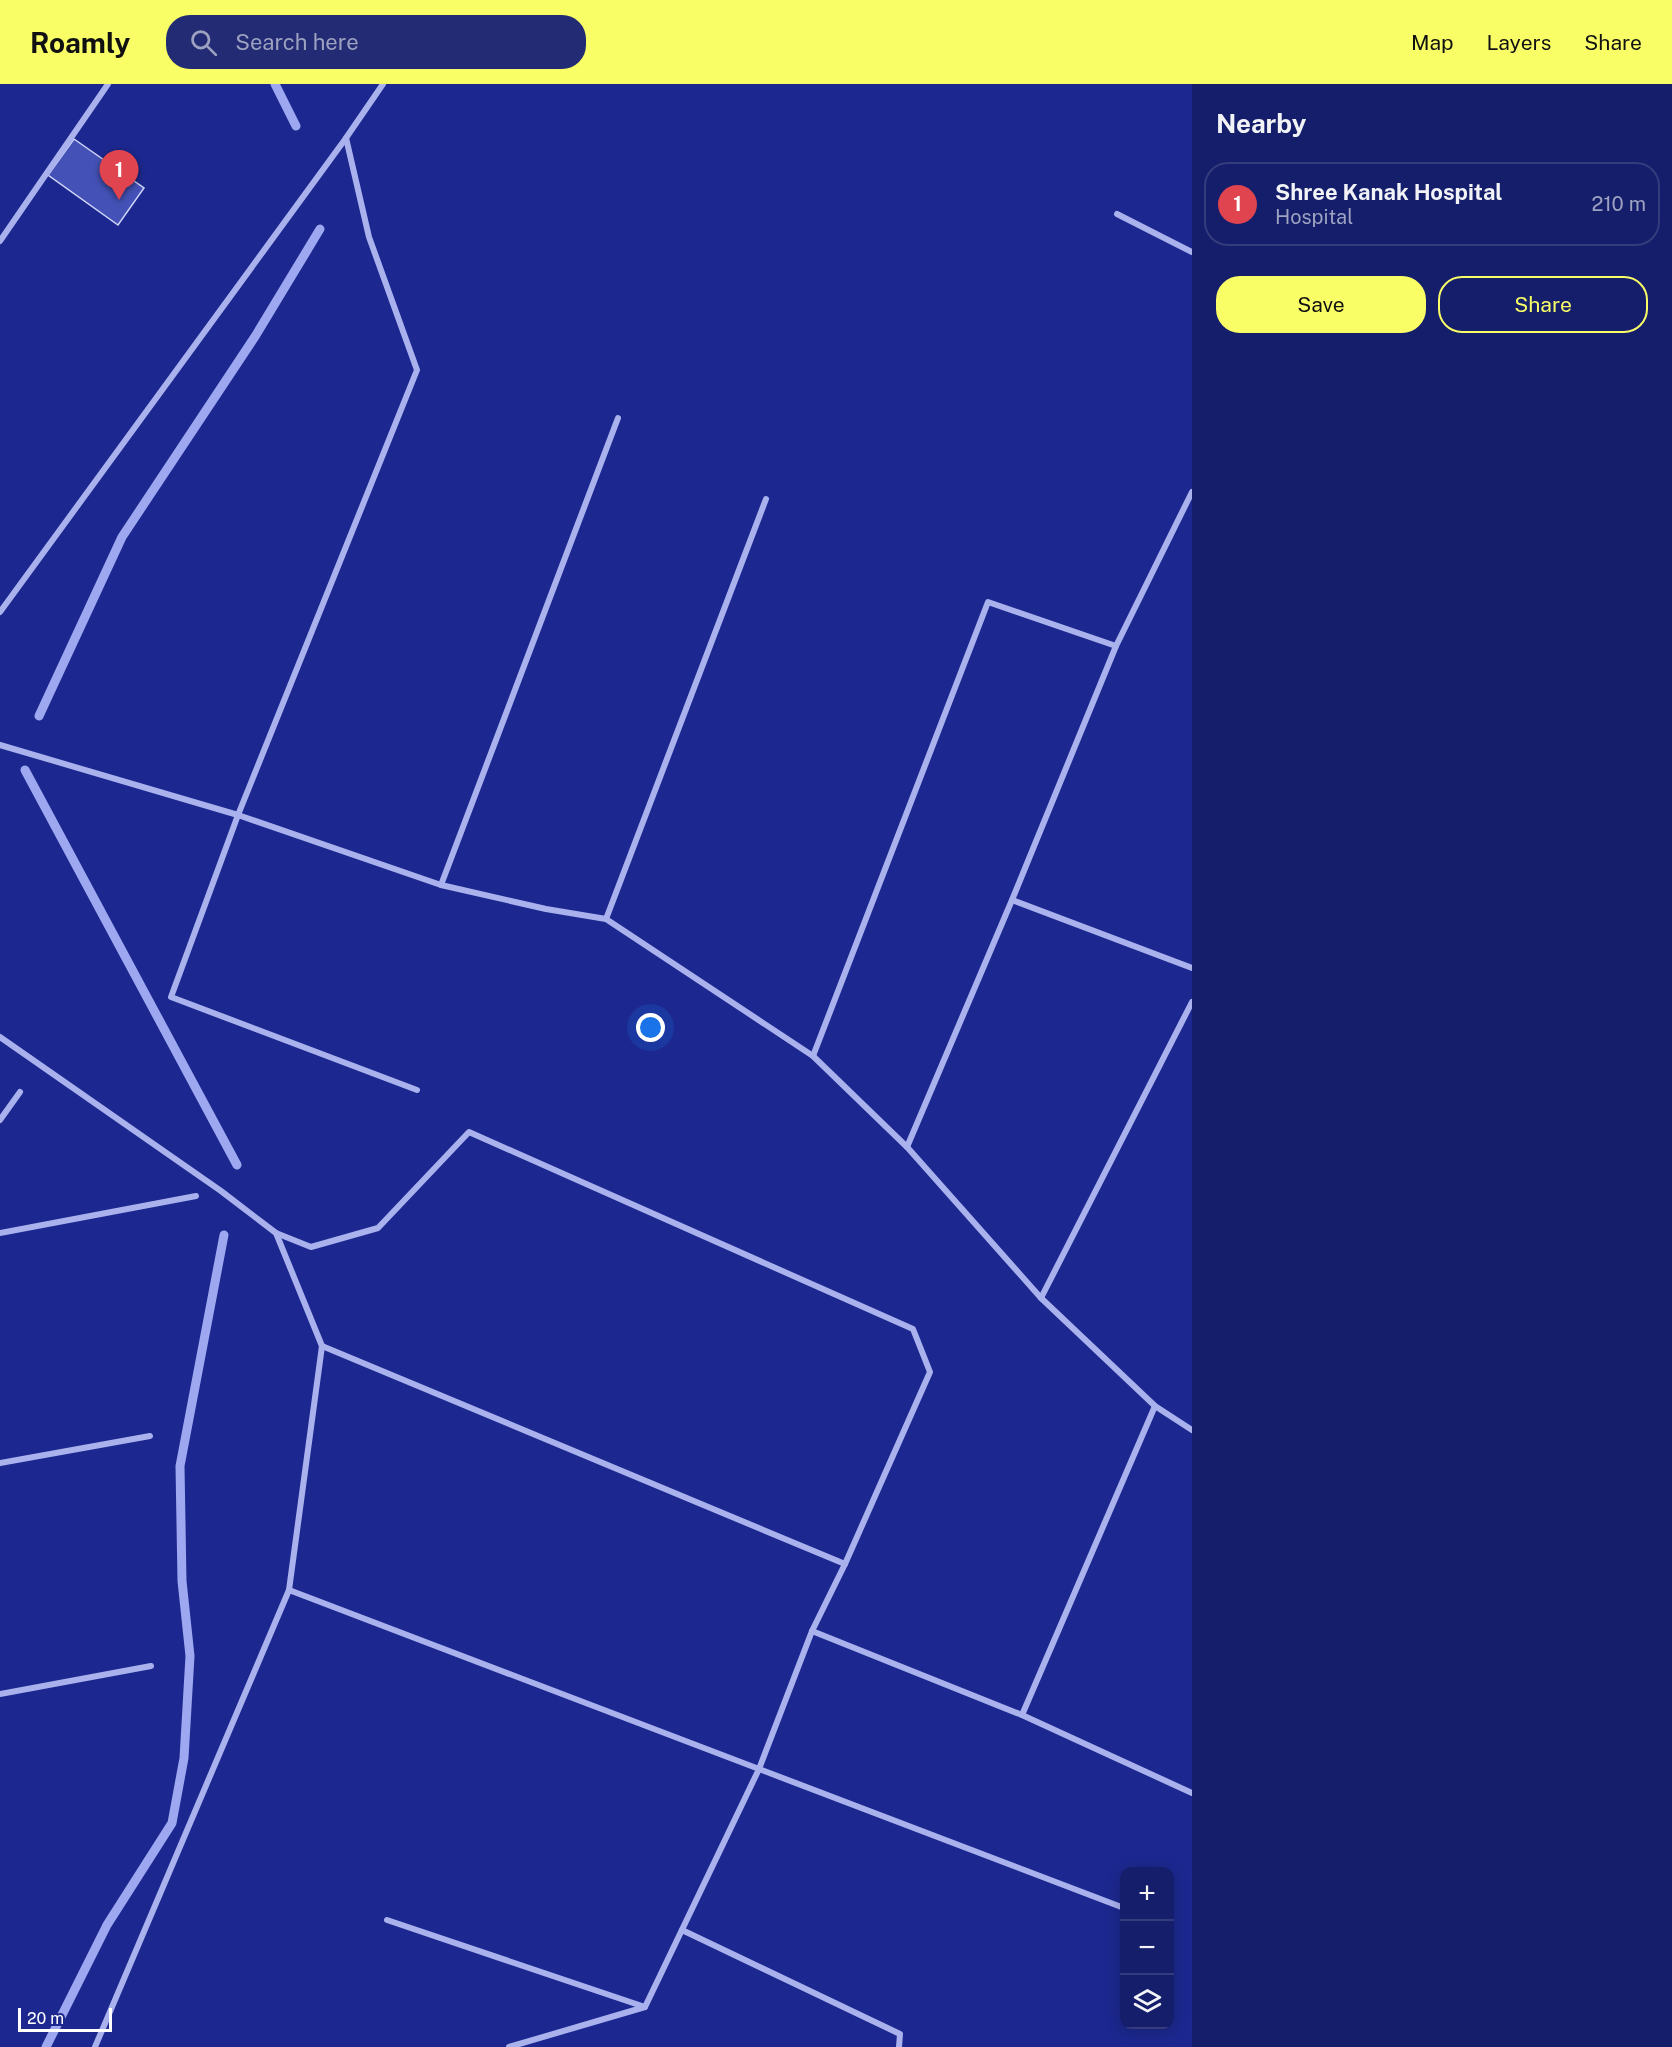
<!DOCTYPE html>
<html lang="en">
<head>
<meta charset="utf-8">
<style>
  body { margin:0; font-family:"Public Sans",sans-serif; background:#222b73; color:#f1f3f6 }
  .controls { position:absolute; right:18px; bottom:18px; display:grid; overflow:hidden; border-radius:12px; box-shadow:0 3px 15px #0003 }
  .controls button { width:54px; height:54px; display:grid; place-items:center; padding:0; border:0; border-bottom:2px solid #343c7e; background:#151e6b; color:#f1f3f6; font:30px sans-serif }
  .scale { position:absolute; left:18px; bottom:15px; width:94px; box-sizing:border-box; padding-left:6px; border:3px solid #fff; border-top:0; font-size:16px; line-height:21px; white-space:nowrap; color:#fff; -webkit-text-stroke:4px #1c288f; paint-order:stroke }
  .you { position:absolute; left:651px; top:944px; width:21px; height:21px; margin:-15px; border:4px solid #fff; border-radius:50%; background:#1a73e8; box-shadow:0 0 0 9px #1a73e833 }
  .badge { display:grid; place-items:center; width:39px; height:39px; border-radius:50%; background:#f9fe67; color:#fff; font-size:20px; font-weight:700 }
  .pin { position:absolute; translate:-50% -50px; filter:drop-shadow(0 2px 3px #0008) }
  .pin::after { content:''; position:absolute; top:32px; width:21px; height:18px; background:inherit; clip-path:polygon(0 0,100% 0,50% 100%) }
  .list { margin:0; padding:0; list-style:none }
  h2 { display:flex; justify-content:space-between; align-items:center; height:78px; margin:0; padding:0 24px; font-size:26px }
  h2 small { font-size:20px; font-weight:400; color:#9da2c1 }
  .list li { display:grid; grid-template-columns:39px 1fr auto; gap:18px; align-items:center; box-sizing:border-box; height:84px; margin:0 12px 12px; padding:0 12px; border:2px solid #343c7e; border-radius:24px }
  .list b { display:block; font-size:22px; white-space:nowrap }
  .list p { margin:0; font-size:20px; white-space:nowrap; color:#9da2c1 }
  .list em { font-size:20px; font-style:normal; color:#9da2c1 }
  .actions { display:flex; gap:12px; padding:18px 24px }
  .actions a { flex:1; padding:14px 0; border:2px solid #f9fe67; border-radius:24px; text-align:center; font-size:21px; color:#f9fe67 }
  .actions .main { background:#f9fe67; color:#111 }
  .icon { flex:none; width:33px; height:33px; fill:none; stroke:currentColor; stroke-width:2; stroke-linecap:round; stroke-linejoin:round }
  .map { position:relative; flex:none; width:1192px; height:1963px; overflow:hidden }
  header { display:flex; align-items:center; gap:36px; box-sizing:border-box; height:84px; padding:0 30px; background:#f9fe67; color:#111 }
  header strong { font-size:28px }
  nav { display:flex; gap:33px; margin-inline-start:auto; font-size:21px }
  .search { width:420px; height:54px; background:#222b73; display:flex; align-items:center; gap:15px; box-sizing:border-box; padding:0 21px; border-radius:24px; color:#9da2c1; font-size:22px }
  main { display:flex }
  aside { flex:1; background:#151e6b }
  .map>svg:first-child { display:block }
</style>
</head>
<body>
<header>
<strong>Roamly</strong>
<div class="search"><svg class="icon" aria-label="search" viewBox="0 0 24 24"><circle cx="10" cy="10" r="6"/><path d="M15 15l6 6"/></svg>Search here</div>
<nav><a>Map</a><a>Layers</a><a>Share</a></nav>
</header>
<main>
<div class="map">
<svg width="1192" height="1963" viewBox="0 0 1192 1963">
  <rect width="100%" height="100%" fill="#1c288f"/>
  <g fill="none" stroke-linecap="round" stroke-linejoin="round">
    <g stroke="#9da8f0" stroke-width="9">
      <polyline points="275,0 296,42"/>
      <polyline points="39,632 122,453 256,251 320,145"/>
      <polyline points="25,686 237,1081"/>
      <polyline points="46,1963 107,1841 172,1739 184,1674 190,1572 182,1497 180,1382 224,1151"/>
    </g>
  </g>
  <polygon fill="#4452b7" stroke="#d0d5fa" stroke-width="1.5" points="74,55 144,104 118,141 48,91"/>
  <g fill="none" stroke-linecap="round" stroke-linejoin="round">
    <g stroke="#aab2ee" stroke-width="6">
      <polyline points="346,54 369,153 417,286 238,731 171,913 417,1006"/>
      <polyline points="1117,130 1192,168"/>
      <polyline points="0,157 108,0"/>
      <polyline points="0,528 346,54 383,0"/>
      <polyline points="0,661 238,731 441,801 546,825 606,835 766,415"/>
      <polyline points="441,801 618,334"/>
      <polyline points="1012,816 1192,884"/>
      <polyline points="606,835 813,972 907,1063 1041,1214 1155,1322 1192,1346"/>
      <polyline points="0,953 221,1107 276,1149 311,1163 378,1144 469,1048 913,1245 930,1288 845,1480 812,1547 759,1685 645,1923 509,1963"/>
      <polyline points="813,972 988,518 1116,562"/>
      <polyline points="0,1036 20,1008"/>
      <polyline points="907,1063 1012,816 1116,562 1192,408"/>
      <polyline points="0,1149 196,1112"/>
      <polyline points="1041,1214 1192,918"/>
      <polyline points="322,1262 845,1480"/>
      <polyline points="0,1379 150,1352"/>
      <polyline points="289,1506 1124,1824"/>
      <polyline points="812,1547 1022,1631 1192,1709"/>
      <polyline points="0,1610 151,1582"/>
      <polyline points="1022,1631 1155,1322"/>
      <polyline points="387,1836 645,1923"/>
      <polyline points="682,1846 900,1950 899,1963"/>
      <polyline points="95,1963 289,1506 322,1262 276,1149"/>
    </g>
  </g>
</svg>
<div class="controls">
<button>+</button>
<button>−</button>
<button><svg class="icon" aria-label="layers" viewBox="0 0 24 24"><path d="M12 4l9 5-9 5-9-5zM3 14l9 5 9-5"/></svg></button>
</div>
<div class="scale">20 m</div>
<div class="you"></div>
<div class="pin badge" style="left:119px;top:116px;background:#e0444e">1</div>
</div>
<aside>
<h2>Nearby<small></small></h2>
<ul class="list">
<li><span class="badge" style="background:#e0444e">1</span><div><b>Shree Kanak Hospital</b><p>Hospital</p></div><em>210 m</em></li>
</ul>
<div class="actions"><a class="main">Save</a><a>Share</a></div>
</aside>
</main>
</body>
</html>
